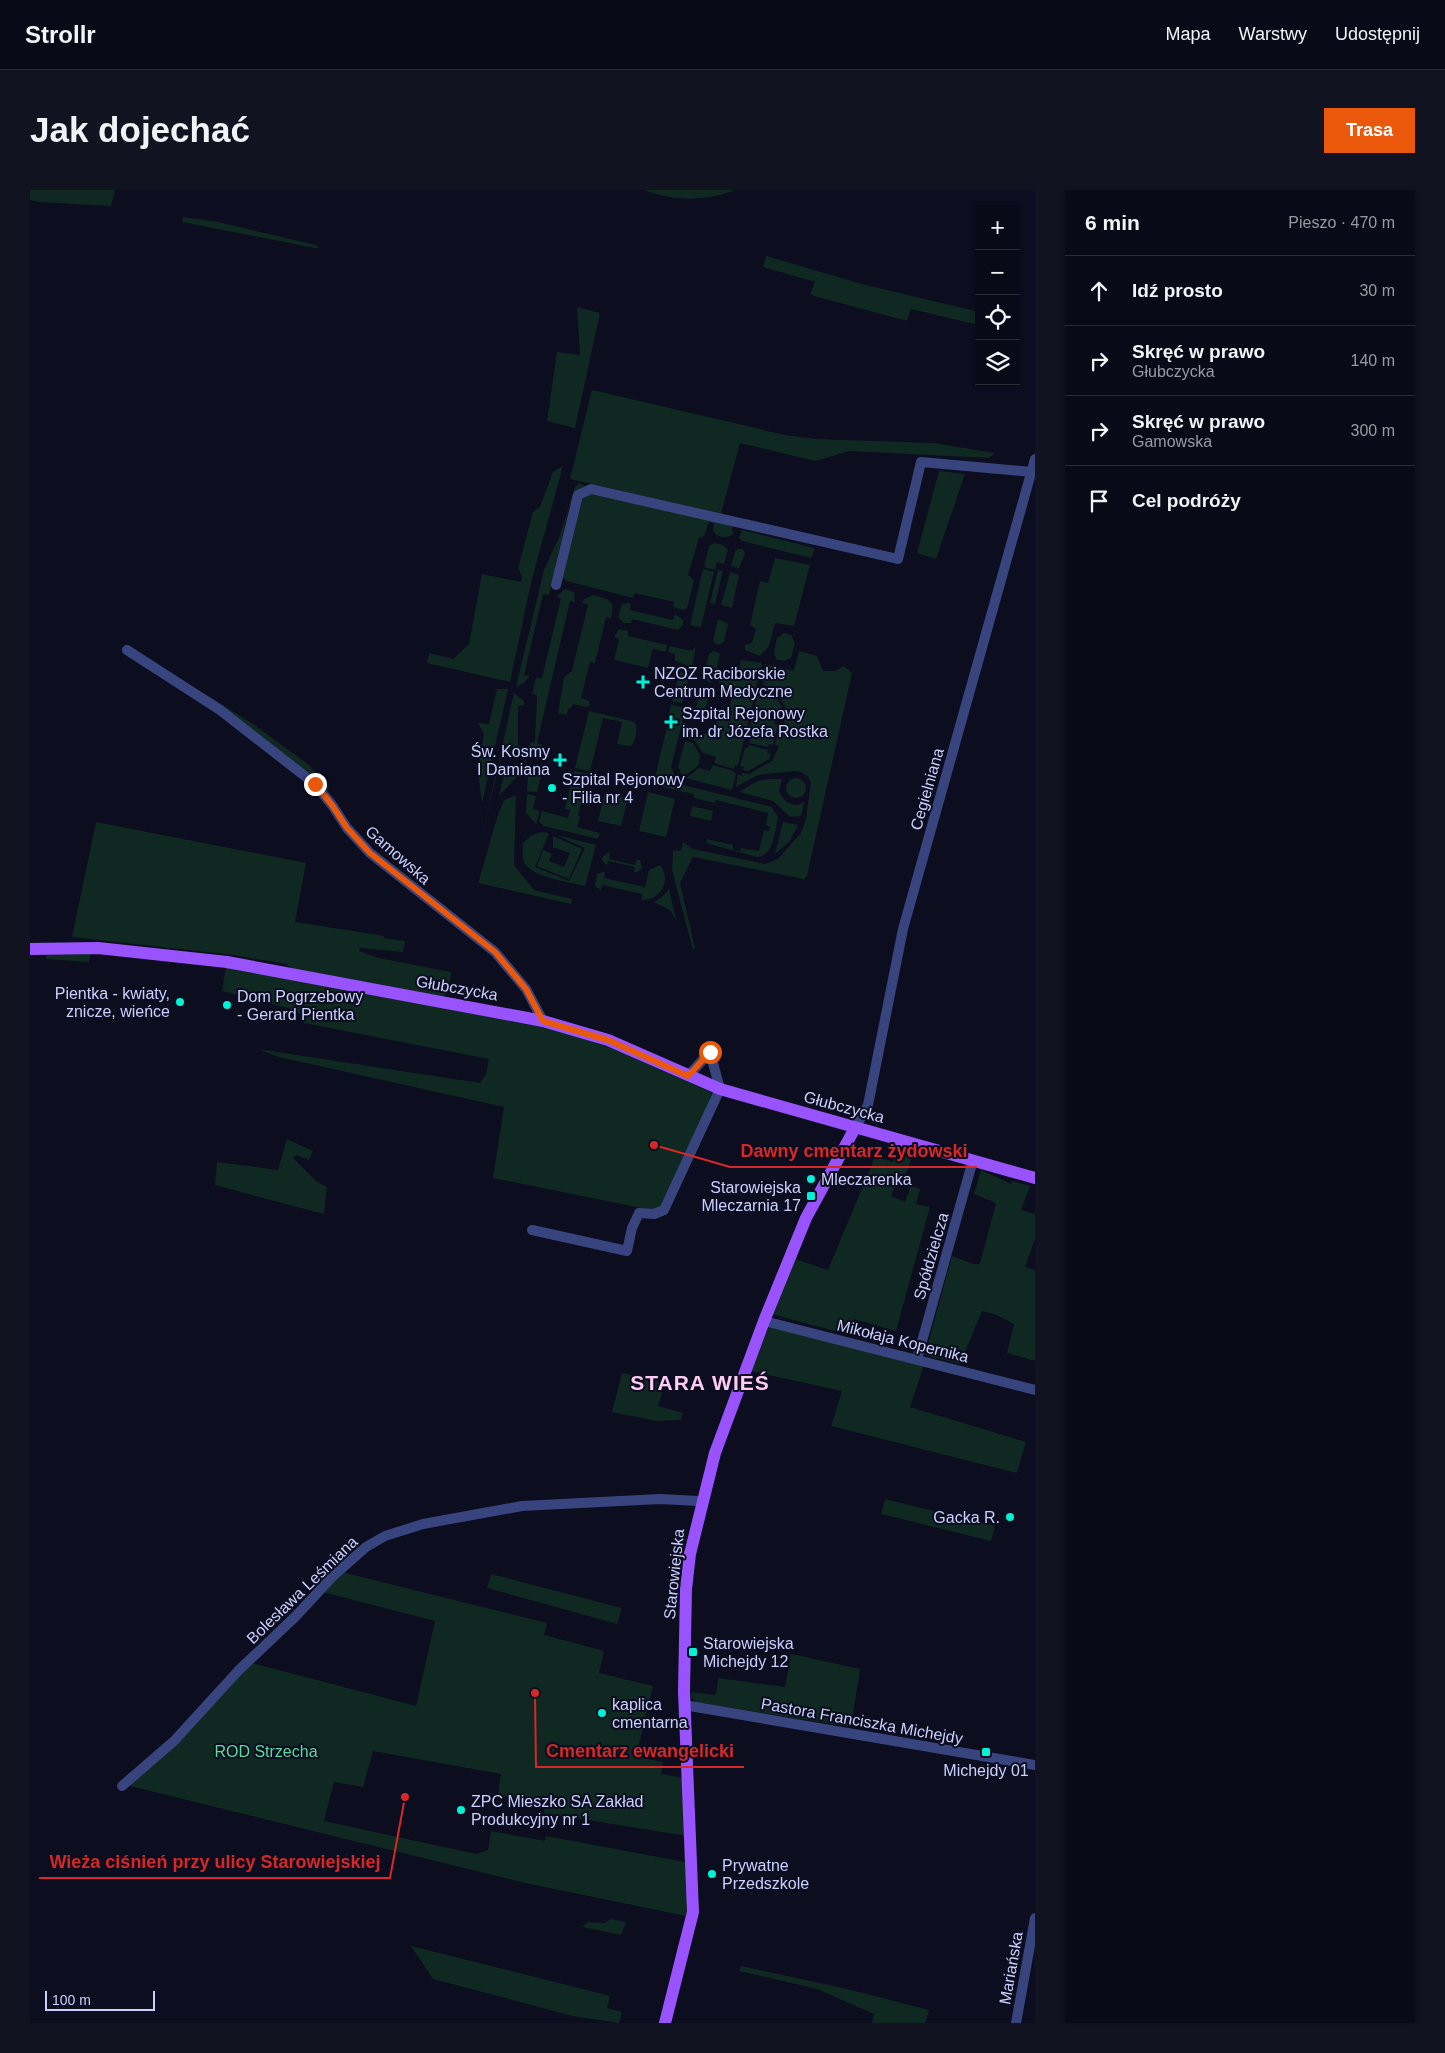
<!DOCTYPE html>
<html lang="pl">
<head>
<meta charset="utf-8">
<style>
  body { margin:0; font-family:Helvetica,sans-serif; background:#121320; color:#f1f3f6 }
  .controls { position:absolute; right:15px; top:15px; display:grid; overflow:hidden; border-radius:0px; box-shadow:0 1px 4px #0004 }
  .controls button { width:45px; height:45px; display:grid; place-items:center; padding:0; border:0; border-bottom:1px solid #292b36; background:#090a17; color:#f1f3f6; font:25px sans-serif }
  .scale { position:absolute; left:15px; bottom:12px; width:110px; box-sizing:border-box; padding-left:5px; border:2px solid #cad0fe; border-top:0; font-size:14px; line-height:18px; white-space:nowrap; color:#cad0fe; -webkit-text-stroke:4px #0c0d1f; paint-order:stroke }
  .stop { position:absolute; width:15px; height:15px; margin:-11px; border:4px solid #ea580c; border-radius:50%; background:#fff }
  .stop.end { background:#ea580c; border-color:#fff; box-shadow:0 1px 5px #0008 }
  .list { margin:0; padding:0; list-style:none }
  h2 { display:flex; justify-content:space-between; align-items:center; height:65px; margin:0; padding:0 20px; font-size:21px }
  h2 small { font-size:16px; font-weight:400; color:#999aa1 }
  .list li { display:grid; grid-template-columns:32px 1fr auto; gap:15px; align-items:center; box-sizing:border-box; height:70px; padding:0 20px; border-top:1px solid #292b36 }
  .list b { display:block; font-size:19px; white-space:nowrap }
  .list p { margin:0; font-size:16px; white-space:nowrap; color:#999aa1 }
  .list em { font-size:16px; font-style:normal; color:#999aa1 }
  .icon { flex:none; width:28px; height:28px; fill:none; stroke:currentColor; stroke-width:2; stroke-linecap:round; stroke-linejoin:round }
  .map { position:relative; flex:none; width:1005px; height:1833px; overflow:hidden; border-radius:0px }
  header { display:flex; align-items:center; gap:30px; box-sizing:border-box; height:70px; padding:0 25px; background:#090a17; border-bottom:1px solid #292b36 }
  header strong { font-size:24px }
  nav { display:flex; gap:28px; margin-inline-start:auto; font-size:18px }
  .intro { display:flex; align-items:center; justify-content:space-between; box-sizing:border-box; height:120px; padding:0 30px }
  h1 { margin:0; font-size:35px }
  .button { padding:12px 22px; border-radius:0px; background:#ea580c; color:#fff; font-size:18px; font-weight:700 }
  main { display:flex; gap:30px; padding:0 30px }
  aside { flex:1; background:#090a17; border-radius:0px; box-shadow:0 1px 4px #0004 }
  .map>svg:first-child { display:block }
</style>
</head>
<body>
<header>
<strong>Strollr</strong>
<nav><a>Mapa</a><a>Warstwy</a><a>Udostępnij</a></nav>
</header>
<div class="intro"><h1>Jak dojechać</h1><a class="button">Trasa</a></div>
<main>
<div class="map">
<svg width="1005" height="1833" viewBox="0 0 1005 1833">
  <rect width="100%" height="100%" fill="#0c0d1f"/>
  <g fill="#0f2822">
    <polygon points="0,0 85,0 81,16 9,12 0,10"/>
    <path d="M 614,0 L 706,0 C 674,11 646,12 614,0 Z"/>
    <polygon points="153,27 188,32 286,55 290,59 152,32"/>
    <polygon points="736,66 832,94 949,122 949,135 881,119 877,131 784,106 780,104 785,92 733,77"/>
    <polygon points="547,117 570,123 545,238 517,231 527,162 550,165"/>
    <polygon points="562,200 755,245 785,249 903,253 965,263 959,268 820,261 785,271 710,253 691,324 540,289"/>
    <polygon points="533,276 501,393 480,492 397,473 399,463 423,469 439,454 452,384 491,392 492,386 488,378 503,322 510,317 523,282"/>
    <polygon points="909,281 935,284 906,369 887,363"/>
    <polygon points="550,293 556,297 544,306 539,317 519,405 513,404 494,485 500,486 494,493 486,497 514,380 530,345 545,297"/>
    <path d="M 559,303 L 702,335 L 703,344 C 697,349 693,347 686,345 L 683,340 L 684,334 L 679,332 L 674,346 L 669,348 L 658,385 L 664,390 L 657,418 L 653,420 L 643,417 L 644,412 L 605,403 L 603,408 L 536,391 L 531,385 L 550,310 Z"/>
    <polygon points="712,340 785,358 781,368 712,351 709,348"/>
    <polygon points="684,353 693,355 698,360 694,374 687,372 685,380 674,377 679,356"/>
    <polygon points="708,359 713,359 715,363 709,378 701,376 705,361"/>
    <polygon points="745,368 780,375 764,436 745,433 739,456 730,466 715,460 715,455 722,453 726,439 720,435 730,391 738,393"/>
    <polygon points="673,379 684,382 671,437 660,435"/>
    <polygon points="688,380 693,381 685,414 680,413"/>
    <polygon points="700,382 709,385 702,418 691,415"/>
    <polygon points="535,399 544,402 545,412 540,411 507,553 512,555 509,564 502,566 500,564 500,553 505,552 507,505 502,504 506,488 512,488 531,408 526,407"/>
    <polygon points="564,405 577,409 583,415 581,428 576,427 565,473 560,472 551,508 559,511 560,515 557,517 543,514 541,518 538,518 537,525 528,523 534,487 542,481 558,415 552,413 554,409"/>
    <polygon points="598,413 601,414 600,420 643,430 645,424 653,430 653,435 648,440 602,429 601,433 593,433 588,427 592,414"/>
    <polygon points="688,429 698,434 694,452 688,455 683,451"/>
    <polygon points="589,439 598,441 598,446 637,455 636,462 623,459 618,478 584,470 589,449 585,447 585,445"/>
    <polygon points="754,443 761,445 765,453 761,468 754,471 746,469 744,461 747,448"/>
    <polygon points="640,456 662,461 666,456 662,477 645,471 645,464 638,462"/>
    <polygon points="684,461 690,464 684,489 680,493 673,488 679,464"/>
    <polygon points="769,461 787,466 793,481 805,481 814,476 822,483 777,686 774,689 663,667 650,693 665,758 663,760 642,680 643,660 651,661 653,652 663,659 735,674 748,669 771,643 776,629 781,592 777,586 771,582 764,581 728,585 706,597 708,584 712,586 712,583 719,584 742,571 749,556 745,555 750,536 754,536 755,516 743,497 733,495 734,492 731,491 735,474 764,481"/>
    <polygon points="711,470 732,473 708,575 705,575 704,579 684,573 686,567 673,563 664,550 656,549 659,538 662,536 666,537 665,544 684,544 687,529 700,532 702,521 699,520 704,499 690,496 688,489 693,491 694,485 707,488"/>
    <polygon points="650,482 660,484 652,513 642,511"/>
    <polygon points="733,497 742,499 752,517 750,526 747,525 746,529 725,524 726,520 724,520 729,499 732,500"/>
    <polygon points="467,499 478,499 452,613 448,582 454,544 448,533 459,534"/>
    <polygon points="675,499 680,500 674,526 676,530 667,530 664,525 671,500"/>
    <polygon points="484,503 494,511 494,515 488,516 488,556 493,557 492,560 471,565 447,669"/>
    <polygon points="179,506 226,536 279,575 299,597 297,604 174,507"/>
    <polygon points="641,515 653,517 655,521 641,577 647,590 646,593 631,590 629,596 623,595 637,537 642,538 643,534 637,532"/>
    <path d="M 559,521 L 605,532 C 608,539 606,551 601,556 L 587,554 L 592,532 L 573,528 L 560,581 L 545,578 Z"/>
    <polygon points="726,526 745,530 744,534 748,535 743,555 739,554 738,557 719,553 720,549 717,549 722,529 725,529"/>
    <polygon points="655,551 663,553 670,565 669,575 653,587 648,577"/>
    <polygon points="719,555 738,560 737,563 741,564 739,569 718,581 713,580 714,577 710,576 715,558 718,558"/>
    <polygon points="505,574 514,575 507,602 497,601 498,582"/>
    <polygon points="683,575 703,581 706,584 702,600 656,588 669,578 680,581"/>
    <polygon points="481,577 489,580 490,583 469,606 474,584"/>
    <polygon points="544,581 560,584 558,591 556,591 548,626 550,627 547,637 570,643 568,649 514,636 509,632 512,621 538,628 540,620 535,619"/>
    <circle cx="766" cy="598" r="10"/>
    <path d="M 738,589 L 752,589 L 749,601 C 753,612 764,619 774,612 L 771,626 L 760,627 L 743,611 L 709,602 L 727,591 Z"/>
    <path d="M 649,594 L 742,617 L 748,627 C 745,641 744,666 727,667 L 676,653 L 677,649 L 703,655 L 703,660 L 710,661 L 711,658 L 729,661 L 734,640 L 739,641 L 740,637 L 736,635 L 738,623 L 686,610 L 685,613 L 664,608 L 664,604 L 632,597 L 633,595 Z"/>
    <polygon points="618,602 645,609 636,647 609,641"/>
    <polygon points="575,603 598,608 591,636 568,631"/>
    <polygon points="497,604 506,606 503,619 510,621 506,634 496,623"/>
    <path d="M 486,605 L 484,675 L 504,700 L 542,709 L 541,714 L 448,693 C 454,678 468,616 475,610 C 477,608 483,607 486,605 Z"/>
    <polygon points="662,616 683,621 681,631 660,626"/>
    <polygon points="66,632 276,673 265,732 355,746 353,748 375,751 373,762 330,758 329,761 349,768 421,782 418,802 413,807 263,780 256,774 203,765 42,747"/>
    <polygon points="753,632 768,635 760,651 745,664"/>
    <path d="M 512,642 L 519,643 L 505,677 L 539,691 L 555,658 L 526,645 L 566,655 L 555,696 C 540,692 496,687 493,669 C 492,664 493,658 493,653 L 502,645 Z"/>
    <polygon points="523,646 552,659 539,689 507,676 513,660 522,664 519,671 534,677 540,663 523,657"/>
    <polygon points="577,663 580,663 579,669 605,675 607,670 610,670 612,678 607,682 604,682 605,677 578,671 577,676 571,669"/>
    <path d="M 630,675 C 642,690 631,711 611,710 L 612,704 L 572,695 L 571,700 L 565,696 L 567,684 L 572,682 L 575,682 L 574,688 L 615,697 L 619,680 Z"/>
    <polygon points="639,699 646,730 640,720 624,712 631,708"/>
    <polygon points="61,761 59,772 16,769 17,762"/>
    <polygon points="196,777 527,840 589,861 682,903 674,927 632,1019 625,1021 616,1019 463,988 474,917 249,867 228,859 450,893 456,884 459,869 274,833 274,827 265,820 192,801"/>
    <polygon points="257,949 283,961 279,970 266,965 263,968 286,991 297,997 294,1024 185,995 187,972 248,980"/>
    <polygon points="868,959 884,963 873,991 867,989 861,1006 875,1012 881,996 890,999 886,1014 900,1017 866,1141 824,1129 819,1145 742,1124 765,1069 798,1080 845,967 863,972"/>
    <polygon points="951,980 977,992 981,994 982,991 1000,996 991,1020 1005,1024 1005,1049 995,1077 1005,1080 1005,1171 977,1163 984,1134 967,1125 952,1121 930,1174 895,1165 922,1066 946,1075 950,1073 966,1013 944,1004"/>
    <polygon points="739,1137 894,1175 880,1217 996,1252 987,1283 801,1236 812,1201 721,1181"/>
    <polygon points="592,1183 635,1193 628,1216 653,1223 651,1230 627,1231 582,1222"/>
    <polygon points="855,1309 965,1336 961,1351 851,1324"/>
    <polygon points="312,1382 517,1433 514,1445 574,1461 569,1483 623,1496 606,1567 633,1572 631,1584 653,1588 657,1646 514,1623 515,1614 468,1605 471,1584 343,1561 333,1597 304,1592 294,1631 446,1664 458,1660 461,1641 515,1651 516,1646 655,1672 658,1704 656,1726 495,1693 96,1595 222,1473 386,1516 405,1431 292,1402"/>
    <polygon points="461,1384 592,1418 587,1434 457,1398"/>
    <polygon points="761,1464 830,1479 821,1537 666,1512 661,1507 662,1502 686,1505 688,1488 755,1497"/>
    <polygon points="581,1729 596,1732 591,1745 552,1737 558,1732 574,1733"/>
    <polygon points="381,1756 580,1806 577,1818 592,1822 589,1833 543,1826 403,1789"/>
    <polygon points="711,1776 813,1798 899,1820 895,1833 842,1833 844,1824 787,1799 709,1781"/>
  </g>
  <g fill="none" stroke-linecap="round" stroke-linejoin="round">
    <g stroke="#38447d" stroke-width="10">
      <polyline points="526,395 548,305 561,299 868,369 891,272 1002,282"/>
      <polyline points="97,460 190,520 285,594 302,615 317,638 340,663 465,762 496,799 513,831"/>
      <polyline points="658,886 680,862"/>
      <polyline points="825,938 838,915 873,739 1005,269"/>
      <polyline points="502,1040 597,1061 602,1038 609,1023 624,1024 634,1020 690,899 680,862"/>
      <polyline points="734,1131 1005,1200"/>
      <polyline points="887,1169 943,970"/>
      <polyline points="654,1515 1005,1575"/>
      <polyline points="92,1596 144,1551 208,1481 266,1426 302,1387 336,1357 355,1346 393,1334 492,1316 630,1309 669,1311"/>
      <polyline points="986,1833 1005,1728"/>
    </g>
    <g stroke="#9853fd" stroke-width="12">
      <polyline points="0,759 68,758 197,772 513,831 578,850 690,899 1005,988"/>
      <polyline points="635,1833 663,1722 654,1501 656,1399 660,1364 685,1263 734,1131 776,1028 825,938"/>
    </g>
  </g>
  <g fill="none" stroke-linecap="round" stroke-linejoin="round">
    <polyline stroke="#ea580c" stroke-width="6" points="285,594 302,615 317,638 340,663 465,762 496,799 513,831 578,850 658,886 680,862"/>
  </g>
  <g fill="#02f2d6" stroke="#0c0d1f" stroke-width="2">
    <path d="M610.5 484.5h5v5h5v5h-5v5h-5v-5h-5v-5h5z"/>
    <path d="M638.5 524.5h5v5h5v5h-5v5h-5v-5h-5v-5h5z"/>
    <path d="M527.5 562.5h5v5h5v5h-5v5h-5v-5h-5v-5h5z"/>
    <circle cx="522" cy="598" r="5"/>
    <circle cx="150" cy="812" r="5"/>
    <circle cx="197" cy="815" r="5"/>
    <circle cx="781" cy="989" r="5"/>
    <rect x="776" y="1001" width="10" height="10" rx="2.5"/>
    <circle cx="980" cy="1327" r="5"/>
    <rect x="658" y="1457" width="10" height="10" rx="2.5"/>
    <circle cx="572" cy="1523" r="5"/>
    <rect x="951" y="1557" width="10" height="10" rx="2.5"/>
    <circle cx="431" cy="1620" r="5"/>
    <circle cx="682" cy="1684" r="5"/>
  </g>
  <g text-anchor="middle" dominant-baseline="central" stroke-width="4" stroke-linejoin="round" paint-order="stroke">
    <g font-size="16" fill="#cad0fe" stroke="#0c0d1f" text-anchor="start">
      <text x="624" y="483">NZOZ Raciborskie<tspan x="624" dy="18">Centrum Medyczne</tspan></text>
      <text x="652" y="523">Szpital Rejonowy<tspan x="652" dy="18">im. dr Józefa Rostka</tspan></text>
      <text x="520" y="561" text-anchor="end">Św. Kosmy<tspan x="520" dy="18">I Damiana</tspan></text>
      <text x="532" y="589">Szpital Rejonowy<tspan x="532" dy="18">- Filia nr 4</tspan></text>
      <text x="140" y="803" text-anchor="end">Pientka - kwiaty,<tspan x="140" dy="18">znicze, wieńce</tspan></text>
      <text x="207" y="806">Dom Pogrzebowy<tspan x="207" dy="18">- Gerard Pientka</tspan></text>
      <text x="791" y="989">Mleczarenka</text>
      <text x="771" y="997" text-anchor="end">Starowiejska<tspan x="771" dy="18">Mleczarnia 17</tspan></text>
      <text x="970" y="1327" text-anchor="end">Gacka R.</text>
      <text x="673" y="1453">Starowiejska<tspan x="673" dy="18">Michejdy 12</tspan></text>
      <text x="582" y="1514">kaplica<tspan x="582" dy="18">cmentarna</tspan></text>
      <text x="956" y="1580" text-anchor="middle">Michejdy 01</text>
      <text x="441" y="1611">ZPC Mieszko SA Zakład<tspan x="441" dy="18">Produkcyjny nr 1</tspan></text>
      <text x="692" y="1675">Prywatne<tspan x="692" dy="18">Przedszkole</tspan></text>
    </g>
    <g font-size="16" fill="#cad0fe" stroke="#0c0d1f">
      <text transform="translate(897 599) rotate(-74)">Cegielniana</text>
      <text transform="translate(368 665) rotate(41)">Gamowska</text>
      <text transform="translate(427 798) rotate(10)">Głubczycka</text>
      <text transform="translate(814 917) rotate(15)">Głubczycka</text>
      <text transform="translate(901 1066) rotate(-74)">Spółdzielcza</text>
      <text transform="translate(873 1151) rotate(14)">Mikołaja Kopernika</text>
      <text transform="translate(644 1384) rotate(-84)">Starowiejska</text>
      <text transform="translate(272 1400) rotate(-44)">Bolesława Leśmiana</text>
      <text transform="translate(832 1531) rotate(10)">Pastora Franciszka Michejdy</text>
      <text transform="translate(981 1778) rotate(-80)">Mariańska</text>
    </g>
    <g font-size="16" fill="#58dd9f" stroke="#0c0d1f">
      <text x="236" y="1561">ROD Strzecha</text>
    </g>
    <g font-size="21" font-weight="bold" letter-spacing="1" fill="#feccf7" stroke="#0c0d1f">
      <text x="670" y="1192">STARA WIEŚ</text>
    </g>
  </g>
  <path fill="none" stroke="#d62828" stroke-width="2" d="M624 955L700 977H947M505 1503L506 1577H714M375 1607L360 1688H9"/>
  <g fill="#d62828" stroke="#0c0d1f" stroke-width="2">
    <circle cx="624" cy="955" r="5"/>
    <circle cx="505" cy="1503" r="5"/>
    <circle cx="375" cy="1607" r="5"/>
  </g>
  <g font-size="18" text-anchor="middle" font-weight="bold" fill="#d62828" stroke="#0c0d1f" stroke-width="4" stroke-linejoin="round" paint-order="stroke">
    <text x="824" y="967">Dawny cmentarz żydowski</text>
    <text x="610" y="1567">Cmentarz ewangelicki</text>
    <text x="185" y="1678">Wieża ciśnień przy ulicy Starowiejskiej</text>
  </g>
</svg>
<div class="controls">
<button>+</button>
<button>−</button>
<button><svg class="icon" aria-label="locate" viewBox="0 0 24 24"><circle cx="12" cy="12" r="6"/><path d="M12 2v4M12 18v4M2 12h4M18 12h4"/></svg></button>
<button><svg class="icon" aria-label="layers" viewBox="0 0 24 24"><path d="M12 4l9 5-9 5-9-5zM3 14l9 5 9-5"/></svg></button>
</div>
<div class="scale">100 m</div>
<div class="stop" style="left:680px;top:862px"></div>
<div class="stop end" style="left:285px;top:594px"></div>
</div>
<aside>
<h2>6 min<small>Pieszo · 470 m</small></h2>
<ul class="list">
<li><svg class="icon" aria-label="ahead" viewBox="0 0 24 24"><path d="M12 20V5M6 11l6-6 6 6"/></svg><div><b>Idź prosto</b></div><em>30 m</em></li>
<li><svg class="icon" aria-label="right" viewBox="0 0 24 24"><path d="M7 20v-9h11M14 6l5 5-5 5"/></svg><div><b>Skręć w prawo</b><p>Głubczycka</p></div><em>140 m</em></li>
<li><svg class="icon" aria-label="right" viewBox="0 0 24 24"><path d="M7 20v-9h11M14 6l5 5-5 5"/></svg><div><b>Skręć w prawo</b><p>Gamowska</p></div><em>300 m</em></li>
<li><svg class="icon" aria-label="arrive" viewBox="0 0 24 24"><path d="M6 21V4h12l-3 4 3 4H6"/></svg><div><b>Cel podróży</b></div></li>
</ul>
</aside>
</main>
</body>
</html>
